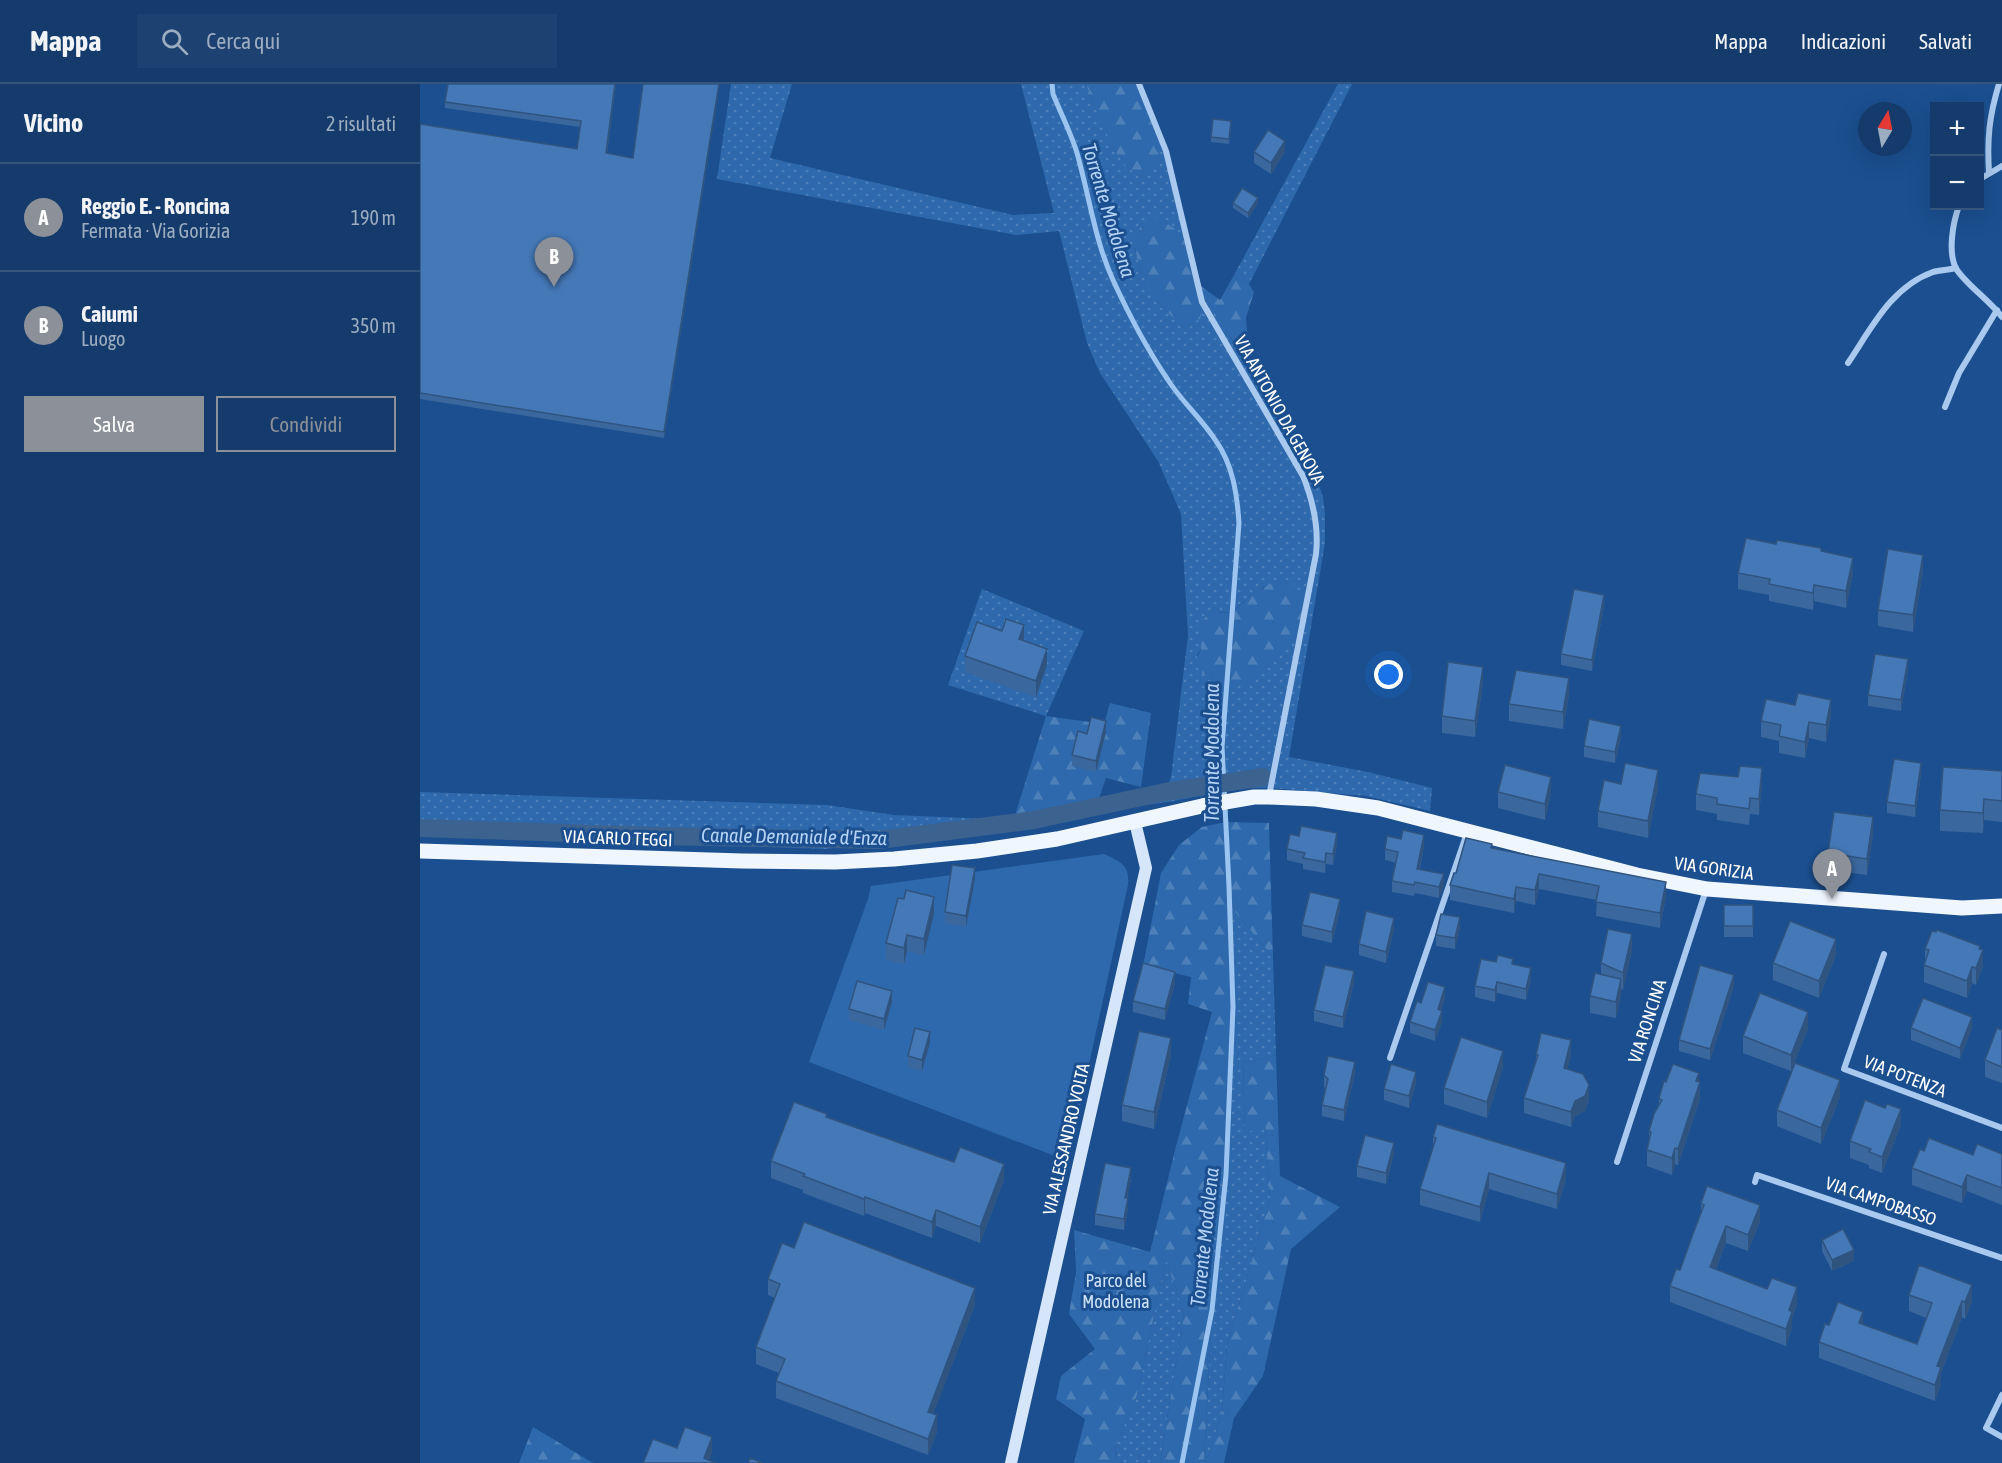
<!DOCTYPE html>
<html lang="it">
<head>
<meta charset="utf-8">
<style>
  body { margin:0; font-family:"Asap Condensed",sans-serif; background:#1d4271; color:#f1f3f6 }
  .controls { position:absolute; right:18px; top:18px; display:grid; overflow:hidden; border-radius:0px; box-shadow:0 6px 24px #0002 }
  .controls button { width:54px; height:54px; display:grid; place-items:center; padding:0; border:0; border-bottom:2px solid #33557e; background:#143b6b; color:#f1f3f6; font:30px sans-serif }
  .compass { position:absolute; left:1438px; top:18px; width:54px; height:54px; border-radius:50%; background:#143b6b; box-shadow:0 6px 24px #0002; rotate:10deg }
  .you { position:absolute; left:969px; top:591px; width:21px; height:21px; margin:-15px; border:4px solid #fff; border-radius:50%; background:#1a73e8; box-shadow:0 0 0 9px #1a73e833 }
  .badge { display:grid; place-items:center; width:39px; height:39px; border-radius:50%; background:#8c9099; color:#fff; font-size:20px; font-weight:700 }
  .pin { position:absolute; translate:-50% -50px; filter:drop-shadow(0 2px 3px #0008) }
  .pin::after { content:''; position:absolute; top:32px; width:21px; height:18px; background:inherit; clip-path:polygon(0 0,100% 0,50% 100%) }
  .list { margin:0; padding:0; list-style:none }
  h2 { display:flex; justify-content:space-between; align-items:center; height:78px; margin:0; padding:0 24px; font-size:26px }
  h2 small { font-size:20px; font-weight:400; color:#9dadc1 }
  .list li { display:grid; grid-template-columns:39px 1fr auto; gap:18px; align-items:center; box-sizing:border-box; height:108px; padding:0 24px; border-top:2px solid #33557e }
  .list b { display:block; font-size:22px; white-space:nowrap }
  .list p { margin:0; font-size:20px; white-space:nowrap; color:#9dadc1 }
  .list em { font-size:20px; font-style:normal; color:#9dadc1 }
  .actions { display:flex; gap:12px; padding:18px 24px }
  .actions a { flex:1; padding:14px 0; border:2px solid #8c9099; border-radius:0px; text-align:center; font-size:21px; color:#8c9099 }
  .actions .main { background:#8c9099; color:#fff }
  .icon { flex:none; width:33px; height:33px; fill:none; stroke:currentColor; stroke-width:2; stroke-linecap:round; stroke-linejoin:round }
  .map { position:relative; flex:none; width:1582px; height:1379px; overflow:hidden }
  header { display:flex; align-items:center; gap:36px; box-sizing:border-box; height:84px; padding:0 30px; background:#143b6b; border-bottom:2px solid #33557e }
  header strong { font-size:28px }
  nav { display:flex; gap:33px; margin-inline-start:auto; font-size:21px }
  .search { width:420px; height:54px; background:#1d4271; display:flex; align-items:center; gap:15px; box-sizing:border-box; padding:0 21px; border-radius:0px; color:#9dadc1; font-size:22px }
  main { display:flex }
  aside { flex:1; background:#143b6b }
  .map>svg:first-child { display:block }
</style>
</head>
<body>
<header>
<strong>Mappa</strong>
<div class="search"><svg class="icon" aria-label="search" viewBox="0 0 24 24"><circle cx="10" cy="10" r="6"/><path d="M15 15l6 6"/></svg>Cerca qui</div>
<nav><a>Mappa</a><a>Indicazioni</a><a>Salvati</a></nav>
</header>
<main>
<aside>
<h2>Vicino<small>2 risultati</small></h2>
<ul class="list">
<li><span class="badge">A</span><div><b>Reggio E. - Roncina</b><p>Fermata · Via Gorizia</p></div><em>190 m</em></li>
<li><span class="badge">B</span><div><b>Caiumi</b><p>Luogo</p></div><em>350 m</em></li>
</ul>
<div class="actions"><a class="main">Salva</a><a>Condividi</a></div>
</aside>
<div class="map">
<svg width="1582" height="1379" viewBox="0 0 1582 1379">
  <defs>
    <pattern id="grass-dots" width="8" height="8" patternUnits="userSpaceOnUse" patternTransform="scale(1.5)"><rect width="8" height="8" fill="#2e69ad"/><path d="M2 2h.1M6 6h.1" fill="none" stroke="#4d80b9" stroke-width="1.8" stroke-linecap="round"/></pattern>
    <pattern id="forest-firs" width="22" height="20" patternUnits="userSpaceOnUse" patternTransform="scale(1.5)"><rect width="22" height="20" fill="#2e69ad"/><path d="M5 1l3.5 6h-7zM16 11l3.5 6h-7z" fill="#4d80b9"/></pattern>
  </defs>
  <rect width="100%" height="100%" fill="#1b4f8f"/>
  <g fill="url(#grass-dots)" fill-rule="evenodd">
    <path d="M 311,0 L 372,0 L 350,74 L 593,131 L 634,129 L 601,0 L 666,0 C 679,29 689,61 709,85 L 742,56 L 769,162 L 715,164 C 720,191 731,206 747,228 L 778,200 L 819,267 L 824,266 L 892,382 L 903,413 L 905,430 L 905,459 L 869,673 L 948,688 L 1012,704 L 1010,727 L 946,712 L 850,704 L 822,704 L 748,718 L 406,765 L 0,751 L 0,708 L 407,721 L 474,731 L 595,736 L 745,708 L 751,693 L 768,551 L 761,430 L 738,377 L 680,289 L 667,259 L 639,147 L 596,151 L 297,95 ZM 844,503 L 882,546 L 870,555 L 827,599 L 811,599 L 791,594 L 777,572 L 800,528 L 812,529 L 822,519 Z"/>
    <polygon points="918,0 932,0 829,200 814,191"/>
    <polygon points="562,505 664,547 626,632 528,601"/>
    <polygon points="810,822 853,873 856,971 823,979 825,1049 845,1040 850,1115 807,1261 802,1328 786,1379 784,1379 792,1226 780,1148 807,1073 813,923"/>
    <polygon points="746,1174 764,1230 740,1379 695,1379 696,1361 717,1311"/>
  </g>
  <g fill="url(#forest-firs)">
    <path d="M 666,0 L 719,0 L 742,56 L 737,76 L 726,88 C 719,89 713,89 708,84 C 692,70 675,21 666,0 Z"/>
    <path d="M 735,134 C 768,146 771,170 778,200 L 800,216 L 814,191 L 829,200 L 834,208 L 826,234 L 829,266 L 819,267 L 779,202 L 782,227 L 780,235 C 773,239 764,240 757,236 C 733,221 690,146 735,134 Z"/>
    <path d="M 859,497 C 872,497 880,503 888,513 L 882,546 C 862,561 851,585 829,598 C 818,604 779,595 776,581 C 775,574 781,569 781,563 C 781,559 779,554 779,549 C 780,529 795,527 812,529 C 826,515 840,504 859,497 Z"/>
    <polygon points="690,619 731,629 721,703 686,694 676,723 595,736 596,728 626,632 684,640"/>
    <polygon points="806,738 849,739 853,873 810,822 808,797 813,923 807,1073 780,1148 792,1226 784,1379 740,1379 764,1230 746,1175 717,1311 696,1361 695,1379 654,1379 665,1335 636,1315 641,1292 675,1265 649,1230 656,1188 654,1146 730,1168 755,1066 792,928 768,920 771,893 723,882 741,789 759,761 782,743"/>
    <polygon points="856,971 860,1092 920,1123 871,1165 843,1292 814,1334 804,1379 786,1379 802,1328 807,1261 850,1115 845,1041 825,1050 823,979"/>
    <polygon points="113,1343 173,1379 99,1379"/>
  </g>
  <path fill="#2e69ad" d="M 684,770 C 701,778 710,781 708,801 L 648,1077 L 389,978 L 448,815 L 451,802 Z"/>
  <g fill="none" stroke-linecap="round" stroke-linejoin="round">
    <path stroke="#9cc4f0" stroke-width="5" d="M 632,0 L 633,10 C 641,30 651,49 657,69 C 669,111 675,157 693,196 C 709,231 727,265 748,296 C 762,318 782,335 796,357 C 813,381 817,410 819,439 L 802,663 L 809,802 L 813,923 L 806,1091 L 792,1226 L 762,1379"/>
    <polyline stroke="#3c6290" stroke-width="18" points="0,744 235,752 459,756 614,736 745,708 843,693"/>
    <g stroke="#a9c9ee" stroke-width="6">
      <path d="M 719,0 L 746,67 L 782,218 L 883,392 C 893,417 899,443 896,470 L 849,712"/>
      <path d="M 1569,88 C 1567,55 1569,33 1579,0"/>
      <polyline points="1560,95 1582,82"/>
      <path d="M 1539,122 C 1533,138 1527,170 1537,186 C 1547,201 1570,217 1582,233"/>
      <path d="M 1428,279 C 1451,245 1471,203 1513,188 C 1520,186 1528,186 1536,184"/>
      <polyline points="1525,323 1539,289 1577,226"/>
      <polyline points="1464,870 1424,985 1582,1044"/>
      <polyline points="970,974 1047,749"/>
      <polyline points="1197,1078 1286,806"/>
      <polyline points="1335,1098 1337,1091 1582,1174"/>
      <polyline points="1582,1311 1566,1344 1582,1353"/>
    </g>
    <polyline stroke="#d6e6fa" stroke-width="12" points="591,1379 726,784 715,738"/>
    <polyline stroke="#f0f6ff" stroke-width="15" points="0,767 322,777 415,778 474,775 557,767 637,755 782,722 834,713 849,713 896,715 958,724 1217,791 1287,805 1542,824 1582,822"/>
  </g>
  <g fill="#3a679d">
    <polygon points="196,0 187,70 213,74 289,68 244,354 0,315 0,40 157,65 160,43 25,24 25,18"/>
    <polygon points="811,43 809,60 791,58 791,53"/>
    <polygon points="834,68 865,68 851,90 834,79"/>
    <polygon points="813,119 838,119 828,134 813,124"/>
    <polygon points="1356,460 1401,467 1433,490 1426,524 1394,517 1393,526 1349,517 1349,511 1318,505 1318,489"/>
    <polygon points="1503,487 1493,548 1458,542 1458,526"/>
    <polygon points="1184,522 1172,587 1141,581 1141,570"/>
    <polygon points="604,556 627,581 616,613 545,588 545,572"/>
    <polygon points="1488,586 1481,627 1448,622 1448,611"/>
    <polygon points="1063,599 1055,653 1022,649 1022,632"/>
    <polygon points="1149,611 1143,645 1089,637 1089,620"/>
    <polygon points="1411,632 1406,658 1389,654 1385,674 1359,669 1359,657 1341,653 1341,637"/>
    <polygon points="686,648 676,688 652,682 652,671 667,650"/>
    <polygon points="1201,653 1195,679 1164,673 1164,662"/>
    <polygon points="1582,687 1582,738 1564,736 1563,749 1520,747 1520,726"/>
    <polygon points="1501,690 1495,733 1467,729 1467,718"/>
    <polygon points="1318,693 1342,700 1339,731 1330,730 1329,741 1297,736 1297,730 1276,726 1276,710"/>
    <polygon points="1201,700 1238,703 1228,754 1178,743 1178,727"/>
    <polygon points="1078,708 1131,709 1125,736 1078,724"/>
    <polygon points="1453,750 1447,791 1408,786 1408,769"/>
    <polygon points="917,760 913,781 906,780 905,789 883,785 883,780 867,776 867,765"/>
    <polygon points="1004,762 1000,785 1024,801 1019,814 995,809 994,812 972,808 972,797 976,779 965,776 965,765"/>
    <polygon points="1072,764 1246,813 1240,844 1176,832 1177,816 1119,805 1115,821 1096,817 1094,829 1030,816 1030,801"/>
    <polygon points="555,795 546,843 525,839 525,828"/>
    <rect x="1304" y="821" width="29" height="32"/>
    <polygon points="920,826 912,859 882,852 882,841"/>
    <polygon points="514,830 504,871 487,867 484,880 466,876 466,859"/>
    <polygon points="1040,844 1035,865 1016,862 1016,851"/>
    <polygon points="974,845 966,879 939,871 939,860"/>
    <polygon points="1505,865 1560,865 1563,882 1556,901 1552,899 1547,914 1504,898 1504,881 1505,877"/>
    <polygon points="1212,867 1203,906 1201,905 1201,912 1196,934 1170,929 1170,912 1181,890 1181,879"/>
    <polygon points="1416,871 1399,914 1353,896 1353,879"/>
    <polygon points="1076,878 1093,880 1111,895 1106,916 1077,909 1075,918 1055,913 1055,902"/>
    <polygon points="934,898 923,944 894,937 894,926"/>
    <polygon points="755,899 745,936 713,928 713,917"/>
    <polygon points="1314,902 1290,976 1259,967 1259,956"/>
    <polygon points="1025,914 1021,926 1022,938 1015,957 990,949 990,938 1001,919"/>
    <polygon points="472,918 464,946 429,936 429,925"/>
    <polygon points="1491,944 1552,944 1540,975 1491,956"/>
    <polygon points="1388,945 1371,987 1323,969 1323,952"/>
    <polygon points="1582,946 1582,999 1565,993 1565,976"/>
    <polygon points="510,959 502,987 488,983 488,972"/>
    <polygon points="751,971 734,1045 702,1037 702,1021"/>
    <polygon points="1116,971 1151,971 1147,985 1169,1016 1165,1027 1155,1032 1151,1043 1104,1029 1104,1014 1116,978"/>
    <polygon points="1083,983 1067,1034 1024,1020 1024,1004"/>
    <polygon points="935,989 924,1037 902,1032 902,1021 905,1004 904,1002 904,991"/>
    <polygon points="1246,998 1279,998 1280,1015 1258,1081 1255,1080 1252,1091 1227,1082 1227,1066 1229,1058 1229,1047 1239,1022 1239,1014"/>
    <polygon points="996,999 989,1024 964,1016 964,1005"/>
    <polygon points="1420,1013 1401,1060 1357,1042 1357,1026"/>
    <polygon points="1465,1024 1481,1041 1462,1089 1449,1084 1449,1081 1430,1074 1430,1057"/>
    <polygon points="407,1033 584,1096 560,1159 516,1142 512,1154 445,1129 444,1132 383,1109 383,1106 351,1094 351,1077"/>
    <polygon points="1013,1053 1146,1095 1137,1125 1069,1105 1060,1138 1000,1121 1000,1105 1013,1063"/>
    <polygon points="1504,1067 1553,1071 1582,1070 1582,1121 1547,1107 1542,1119 1492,1101 1492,1084"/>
    <polygon points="974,1070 966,1100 937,1093 937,1082"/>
    <polygon points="711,1095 707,1114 708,1125 704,1146 675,1141 675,1130"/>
    <polygon points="1281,1119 1340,1138 1328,1167 1306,1159 1296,1185 1377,1220 1372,1234 1372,1244 1366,1262 1250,1218 1250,1202 1260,1186 1281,1130"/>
    <polygon points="1402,1156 1434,1177 1412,1187 1402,1167"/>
    <polygon points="374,1164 555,1221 513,1330 517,1348 508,1371 356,1314 356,1297 359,1289 336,1280 336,1263 355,1214 348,1211 348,1195"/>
    <polygon points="1489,1211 1552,1217 1545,1235 1542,1233 1521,1289 1521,1300 1515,1317 1399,1274 1399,1258 1409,1241 1443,1240 1497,1260 1506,1234 1489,1227"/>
  </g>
  <g fill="#305480">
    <polygon points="195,0 196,0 186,75 186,69"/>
    <polygon points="299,0 300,0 289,68 244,354 244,348 289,62"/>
    <polygon points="865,57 865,68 851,90 851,79"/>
    <polygon points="838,114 838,119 828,134 828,129"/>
    <polygon points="1503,471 1503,487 1493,548 1493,531"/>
    <polygon points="1433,474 1433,490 1426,524 1426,507"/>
    <polygon points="1394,501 1394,517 1393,526 1393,509"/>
    <polygon points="1184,511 1184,522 1172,587 1172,576"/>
    <polygon points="604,541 604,558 599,555"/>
    <polygon points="627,565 627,581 616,613 616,597"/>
    <polygon points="1488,575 1488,586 1481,627 1481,616"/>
    <polygon points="1063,583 1063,599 1055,653 1055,637"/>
    <polygon points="1149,594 1149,611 1143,645 1143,628"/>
    <polygon points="1411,616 1411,632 1406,658 1406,641"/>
    <polygon points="686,637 686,648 676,688 676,677"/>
    <polygon points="1389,638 1389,654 1385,674 1385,658"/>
    <polygon points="1201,642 1201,653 1195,679 1195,668"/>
    <polygon points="1501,679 1501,690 1495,733 1495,722"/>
    <polygon points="1342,684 1342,700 1339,731 1339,715"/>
    <polygon points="1238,686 1238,703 1228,754 1228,737"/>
    <polygon points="1131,693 1131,709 1125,736 1125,720"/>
    <polygon points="1564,715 1564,736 1563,749 1563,729"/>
    <polygon points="1453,733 1453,750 1447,791 1447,775"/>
    <polygon points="917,749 917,760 913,781 913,770"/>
    <polygon points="1004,751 1004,762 997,796 997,785"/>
    <polygon points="906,769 906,780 905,789 905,778"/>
    <polygon points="555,784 555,795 546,843 546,832"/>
    <polygon points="1024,790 1024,801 1019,814 1019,803"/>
    <polygon points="1119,790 1119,805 1115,821 1115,806"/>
    <polygon points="1246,798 1246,813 1240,844 1240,829"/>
    <polygon points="1096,803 1096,817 1094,829 1094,815"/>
    <polygon points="514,813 514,830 504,871 504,855"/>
    <polygon points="920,815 920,826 912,859 912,848"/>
    <polygon points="1040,833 1040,844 1035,865 1035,854"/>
    <polygon points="974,834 974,845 966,879 966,868"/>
    <polygon points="1212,850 1212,867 1203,906 1203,889"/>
    <polygon points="487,851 487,867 484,880 484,864"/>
    <polygon points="1416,855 1416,871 1399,914 1399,897"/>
    <polygon points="1560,862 1560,873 1563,866 1563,882 1556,901 1556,884"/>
    <polygon points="1552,883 1552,899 1547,914 1547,897"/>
    <polygon points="1111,884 1111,895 1106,916 1106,905"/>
    <polygon points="934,887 934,898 923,944 923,933"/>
    <polygon points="755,888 755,899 745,936 745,925"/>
    <polygon points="1314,891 1314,902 1290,976 1290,965"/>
    <polygon points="1201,895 1201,912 1196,934 1196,918"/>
    <polygon points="1077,898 1077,909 1075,918 1075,906"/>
    <polygon points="1025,903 1025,914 1018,936 1018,925"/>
    <polygon points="472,907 472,918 464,946 464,935"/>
    <polygon points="1022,927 1022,938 1015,957 1015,946"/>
    <polygon points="1388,928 1388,945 1371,987 1371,971"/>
    <polygon points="1552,933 1552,944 1540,975 1540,964"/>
    <polygon points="510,948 510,959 502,987 502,976"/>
    <polygon points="751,954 751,971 734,1045 734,1028"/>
    <polygon points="1151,956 1151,971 1144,999 1144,984"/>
    <polygon points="1083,967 1083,983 1067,1034 1067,1018"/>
    <polygon points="935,978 935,989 924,1037 924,1026"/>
    <polygon points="996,988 996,999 989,1024 989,1012"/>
    <polygon points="1279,989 1280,1015 1258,1081 1258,1065"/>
    <polygon points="1420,996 1420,1013 1401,1060 1401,1044"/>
    <polygon points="1169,1001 1169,1016 1165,1027 1155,1032 1151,1043 1151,1028 1155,1017"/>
    <polygon points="1481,1025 1481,1041 1462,1089 1462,1073"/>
    <polygon points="974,1059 974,1070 966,1100 966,1089"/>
    <polygon points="1255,1064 1255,1080 1252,1091 1252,1074"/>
    <polygon points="1146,1079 1146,1095 1137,1125 1137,1110"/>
    <polygon points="584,1080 584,1096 560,1159 560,1143"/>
    <polygon points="711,1084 711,1095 705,1125 705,1114"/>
    <polygon points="1069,1089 1069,1105 1060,1138 1060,1123"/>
    <polygon points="1547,1091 1547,1107 1542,1119 1542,1103"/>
    <polygon points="445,1113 445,1129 444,1132 444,1115"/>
    <polygon points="708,1114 708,1125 704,1146 704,1135"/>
    <polygon points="1340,1121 1340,1138 1328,1167 1328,1151"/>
    <polygon points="516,1126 516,1142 512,1154 512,1138"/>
    <polygon points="1306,1142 1306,1159 1290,1200 1290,1183"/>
    <polygon points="1434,1166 1434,1177 1412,1187 1412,1176"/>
    <polygon points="1552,1201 1552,1217 1545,1235 1545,1218"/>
    <polygon points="1377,1203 1377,1220 1372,1234 1372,1244 1366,1262 1366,1245 1369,1226"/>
    <polygon points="555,1204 555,1221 508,1344 508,1328"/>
    <polygon points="1542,1217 1542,1233 1521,1289 1521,1300 1515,1317 1515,1301 1517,1282"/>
    <polygon points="1443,1228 1443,1244 1439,1239"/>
    <polygon points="517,1331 517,1348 508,1371 508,1355"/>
    <polygon points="292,1353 292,1370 289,1379 284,1374"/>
  </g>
  <g fill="#4478b7" stroke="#305480" stroke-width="1.5">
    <polygon points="28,0 195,0 186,69 213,74 223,0 299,0 289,62 244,348 0,309 0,40 157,65 161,37 25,18"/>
    <polygon points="793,35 811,37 809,55 791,53"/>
    <polygon points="848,46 865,57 851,79 834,68"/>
    <polygon points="822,104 838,114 828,129 813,119"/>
    <polygon points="1326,454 1356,460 1357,456 1401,464 1401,467 1433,474 1426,507 1394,501 1393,509 1349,500 1350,495 1318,489"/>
    <polygon points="1468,465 1503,471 1493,531 1458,526"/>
    <polygon points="1154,505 1184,511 1172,576 1141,570"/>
    <polygon points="586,535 604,541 599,555 627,565 616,597 545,572 557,538 582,547"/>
    <polygon points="1455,570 1488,575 1481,616 1448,611"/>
    <polygon points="1028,578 1063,583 1055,637 1022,632"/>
    <polygon points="1096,586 1149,594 1143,628 1089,620"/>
    <polygon points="1378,609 1411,616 1406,641 1389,638 1385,658 1359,652 1361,641 1341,637 1346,615 1375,621"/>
    <polygon points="671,633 686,637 676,677 652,671 658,647 667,650"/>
    <polygon points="1169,635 1201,642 1195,668 1164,662"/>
    <polygon points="1474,675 1501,679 1495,722 1467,718"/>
    <polygon points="1205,679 1238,686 1228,737 1178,727 1184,696 1201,700"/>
    <polygon points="1085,681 1131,693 1125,720 1078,708"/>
    <polygon points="1320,682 1342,684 1339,715 1330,714 1329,725 1297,720 1297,714 1276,710 1280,689 1318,693"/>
    <polygon points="1523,683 1582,687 1582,717 1564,715 1563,729 1520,726"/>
    <polygon points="1414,728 1453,733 1447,775 1408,769"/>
    <polygon points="881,742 917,749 913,770 906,769 905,778 883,774 885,769 867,765 870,750 879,752"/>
    <polygon points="983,746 1004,751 997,785 1024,790 1019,803 995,798 994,801 972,797 978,768 965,765 967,752 981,755"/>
    <polygon points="1046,754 1072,760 1071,764 1246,798 1240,829 1176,818 1179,802 1119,790 1115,806 1096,803 1094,815 1030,801 1034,789 1036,789"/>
    <polygon points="532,781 555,784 546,832 525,828"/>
    <polygon points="486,806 514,813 504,855 487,851 484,864 466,859 478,814 484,815"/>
    <polygon points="890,808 920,815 912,848 882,841"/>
    <rect x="1304" y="821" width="29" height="21"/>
    <polygon points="946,827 974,834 966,868 939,860"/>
    <polygon points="1021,830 1040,833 1035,854 1016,851"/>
    <polygon points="1370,837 1416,855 1399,897 1353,879"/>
    <polygon points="1188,845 1212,850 1203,889 1181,879"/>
    <polygon points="1517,846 1560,862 1559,865 1563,866 1556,884 1552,883 1547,897 1504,881 1509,866 1505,865 1512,847 1516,848"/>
    <polygon points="1078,871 1093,875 1092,880 1111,884 1106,905 1077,898 1075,906 1055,902 1061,875 1076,878"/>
    <polygon points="723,879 755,888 745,925 713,917"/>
    <polygon points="905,881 934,887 923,933 894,926"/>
    <polygon points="1280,881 1314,891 1290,965 1259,956"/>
    <polygon points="1175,889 1201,895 1196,918 1170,912"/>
    <polygon points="437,897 472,907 464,935 429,925"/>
    <polygon points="1008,898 1025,903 1018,925 1022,927 1015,946 990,938 997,917 1001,919"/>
    <polygon points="1340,909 1388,928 1371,971 1323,952"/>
    <polygon points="1503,914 1552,933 1540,964 1491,944"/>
    <polygon points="495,944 510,948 502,976 488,972"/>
    <polygon points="1577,944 1582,946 1582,983 1565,976"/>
    <polygon points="719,947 751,954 734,1028 702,1021"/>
    <polygon points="1121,949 1151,956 1144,984 1163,990 1169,1001 1165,1012 1155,1017 1151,1028 1104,1014 1118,971 1116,971"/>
    <polygon points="1041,953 1083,967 1067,1018 1024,1004"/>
    <polygon points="908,972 935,978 924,1026 902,1021 908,995 904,991"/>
    <polygon points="1375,979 1420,996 1401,1044 1357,1026"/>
    <polygon points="971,980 996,988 989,1012 964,1005"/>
    <polygon points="1253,980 1279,989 1276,997 1280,998 1258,1065 1255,1064 1252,1074 1227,1066 1231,1048 1229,1047 1234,1030 1242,1016 1239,1014 1244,997 1246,998"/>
    <polygon points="1445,1016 1465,1024 1467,1020 1481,1025 1462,1073 1449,1068 1451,1065 1430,1057"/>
    <polygon points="374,1018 407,1030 406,1033 534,1078 540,1063 584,1080 560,1143 516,1126 512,1138 445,1113 444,1115 383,1092 385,1090 351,1077"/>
    <polygon points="1017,1040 1146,1079 1137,1110 1069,1089 1060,1123 1000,1105 1016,1054 1013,1053"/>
    <polygon points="945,1051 974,1059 966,1089 937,1082"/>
    <polygon points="1509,1054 1553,1071 1557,1060 1582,1070 1582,1104 1547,1091 1542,1103 1492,1084 1500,1065 1504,1067"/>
    <polygon points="685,1079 711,1084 705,1114 708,1114 704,1135 675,1130"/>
    <polygon points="1287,1102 1340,1121 1328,1151 1306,1142 1290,1183 1347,1205 1352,1194 1377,1203 1369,1226 1372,1228 1366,1245 1250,1202 1256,1185 1260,1186 1273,1150 1284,1121 1281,1119"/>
    <polygon points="384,1138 555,1204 508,1328 517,1331 508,1355 356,1297 365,1275 336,1263 360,1200 348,1195 362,1159 374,1164"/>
    <polygon points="1423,1145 1434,1166 1412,1176 1402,1156"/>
    <polygon points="1499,1181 1552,1201 1545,1218 1542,1217 1517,1282 1521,1283 1515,1301 1399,1258 1405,1240 1409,1241 1418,1218 1443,1228 1439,1239 1497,1260 1512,1219 1489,1211"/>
    <polygon points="265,1343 292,1353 284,1374 296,1379 223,1379 233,1355 257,1364"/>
    <polygon points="330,1374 343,1379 328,1379"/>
  </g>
  <g text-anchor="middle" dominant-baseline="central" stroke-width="6" stroke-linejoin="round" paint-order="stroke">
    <g font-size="18" fill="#fff" stroke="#1b4f8f">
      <text transform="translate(860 326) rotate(61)">VIA ANTONIO DA GENOVA</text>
      <text transform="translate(198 754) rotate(2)">VIA CARLO TEGGI</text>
      <text transform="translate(1294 784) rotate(8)">VIA GORIZIA</text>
      <text transform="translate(1227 937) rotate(-72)">VIA RONCINA</text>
      <text transform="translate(1485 992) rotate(21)">VIA POTENZA</text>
      <text transform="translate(646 1055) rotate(-77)">VIA ALESSANDRO VOLTA</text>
      <text transform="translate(1461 1117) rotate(19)">VIA CAMPOBASSO</text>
    </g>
    <g font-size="18" fill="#cfe3fa" stroke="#1b4f8f">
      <text x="696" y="1196">Parco del<tspan x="696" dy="21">Modolena</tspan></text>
    </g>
    <g font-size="20" font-style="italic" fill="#b5d3f5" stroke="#1b4f8f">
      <text transform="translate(689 126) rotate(73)">Torrente Modolena</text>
      <text transform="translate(791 669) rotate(-90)">Torrente Modolena</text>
      <text transform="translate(374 752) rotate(1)">Canale Demaniale d'Enza</text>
      <text transform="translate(784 1153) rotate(-84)">Torrente Modolena</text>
    </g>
  </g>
</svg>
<div class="controls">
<button>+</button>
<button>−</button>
</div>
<svg class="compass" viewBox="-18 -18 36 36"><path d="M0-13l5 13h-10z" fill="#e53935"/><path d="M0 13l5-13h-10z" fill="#9dadc1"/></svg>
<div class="you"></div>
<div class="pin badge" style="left:1412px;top:815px">A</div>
<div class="pin badge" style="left:134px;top:203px">B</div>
</div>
</main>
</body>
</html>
